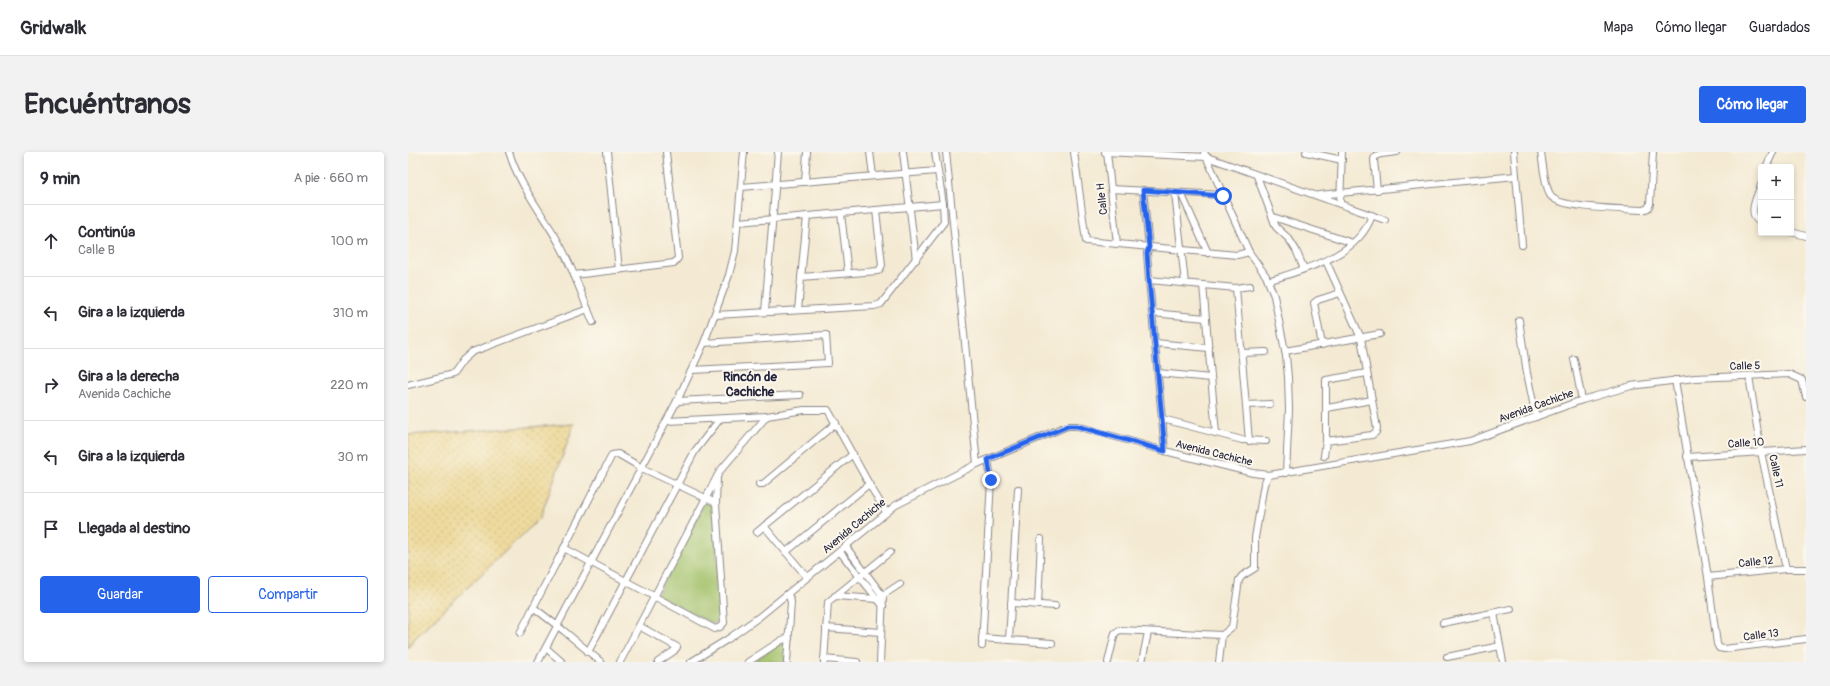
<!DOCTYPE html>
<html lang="es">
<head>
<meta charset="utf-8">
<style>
  body { margin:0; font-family:Pangolin,sans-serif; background:#f2f2f3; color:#2b2b33 }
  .controls { position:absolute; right:12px; top:12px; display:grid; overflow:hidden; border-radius:4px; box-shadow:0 2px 6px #0003 }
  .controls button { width:36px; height:36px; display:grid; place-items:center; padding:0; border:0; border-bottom:1px solid #e1e1e2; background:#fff; color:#2b2b33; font:20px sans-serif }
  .stop { position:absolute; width:12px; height:12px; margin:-9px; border:3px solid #2563eb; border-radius:50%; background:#fff }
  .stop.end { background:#2563eb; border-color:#fff; box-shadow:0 1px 4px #0008 }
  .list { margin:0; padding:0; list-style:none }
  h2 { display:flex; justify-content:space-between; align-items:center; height:52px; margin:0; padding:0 16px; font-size:17px }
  h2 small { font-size:13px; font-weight:400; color:#7c7c81 }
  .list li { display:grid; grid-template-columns:26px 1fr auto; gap:12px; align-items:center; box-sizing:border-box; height:72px; padding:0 16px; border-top:1px solid #e1e1e2 }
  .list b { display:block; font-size:15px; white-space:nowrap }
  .list p { margin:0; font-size:13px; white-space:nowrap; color:#7c7c81 }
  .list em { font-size:13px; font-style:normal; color:#7c7c81 }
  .actions { display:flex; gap:8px; padding:12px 16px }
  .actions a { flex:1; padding:9px 0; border:1px solid #2563eb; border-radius:4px; text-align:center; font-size:14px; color:#2563eb }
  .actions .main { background:#2563eb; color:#fff }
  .icon { flex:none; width:22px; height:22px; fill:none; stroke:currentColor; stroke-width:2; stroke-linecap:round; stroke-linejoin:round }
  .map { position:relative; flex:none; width:1398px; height:510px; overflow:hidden; border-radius:4px }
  header { display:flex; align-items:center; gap:24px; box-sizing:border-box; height:56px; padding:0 20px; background:#fff; border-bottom:1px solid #e1e1e2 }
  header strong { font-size:19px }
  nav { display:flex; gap:22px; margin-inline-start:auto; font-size:14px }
  .intro { display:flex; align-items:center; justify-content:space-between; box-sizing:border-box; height:96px; padding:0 24px }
  h1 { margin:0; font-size:28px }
  .button { padding:10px 18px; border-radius:4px; background:#2563eb; color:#fff; font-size:14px; font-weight:700 }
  main { display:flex; gap:24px; padding:0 24px }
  aside { flex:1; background:#fff; border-radius:4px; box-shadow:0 2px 6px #0003 }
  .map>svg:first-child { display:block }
</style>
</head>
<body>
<header>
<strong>Gridwalk</strong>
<nav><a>Mapa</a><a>Cómo llegar</a><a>Guardados</a></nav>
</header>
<div class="intro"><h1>Encuéntranos</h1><a class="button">Cómo llegar</a></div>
<main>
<aside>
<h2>9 min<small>A pie · 660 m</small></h2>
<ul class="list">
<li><svg class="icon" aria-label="ahead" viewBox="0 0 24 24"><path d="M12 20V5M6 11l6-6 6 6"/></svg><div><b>Continúa</b><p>Calle B</p></div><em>100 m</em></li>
<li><svg class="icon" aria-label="left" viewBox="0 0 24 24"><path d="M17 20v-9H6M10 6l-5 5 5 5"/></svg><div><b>Gira a la izquierda</b></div><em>310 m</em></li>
<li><svg class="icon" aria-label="right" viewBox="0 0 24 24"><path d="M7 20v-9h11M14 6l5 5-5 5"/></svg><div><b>Gira a la derecha</b><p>Avenida Cachiche</p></div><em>220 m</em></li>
<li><svg class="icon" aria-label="left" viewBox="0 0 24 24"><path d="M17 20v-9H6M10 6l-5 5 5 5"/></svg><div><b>Gira a la izquierda</b></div><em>30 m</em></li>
<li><svg class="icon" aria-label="arrive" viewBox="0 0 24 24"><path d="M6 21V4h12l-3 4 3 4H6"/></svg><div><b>Llegada al destino</b></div></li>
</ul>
<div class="actions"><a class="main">Guardar</a><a>Compartir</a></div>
</aside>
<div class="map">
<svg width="1398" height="510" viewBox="0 0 1398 510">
  <defs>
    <pattern id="sand-dots" width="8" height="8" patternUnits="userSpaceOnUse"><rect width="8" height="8" fill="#eeda9e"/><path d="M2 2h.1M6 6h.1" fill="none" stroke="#ccbb89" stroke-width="1.8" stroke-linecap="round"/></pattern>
  </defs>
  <rect width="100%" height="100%" fill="#fbf7ec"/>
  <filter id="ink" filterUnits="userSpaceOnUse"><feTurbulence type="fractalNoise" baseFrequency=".025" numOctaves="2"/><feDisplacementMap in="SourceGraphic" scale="8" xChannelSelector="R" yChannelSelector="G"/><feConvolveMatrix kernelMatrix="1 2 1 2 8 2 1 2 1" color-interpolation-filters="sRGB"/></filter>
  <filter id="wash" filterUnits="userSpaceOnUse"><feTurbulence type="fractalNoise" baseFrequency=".012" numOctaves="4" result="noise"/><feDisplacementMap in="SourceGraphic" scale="16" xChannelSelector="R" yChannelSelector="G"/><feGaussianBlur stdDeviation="0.9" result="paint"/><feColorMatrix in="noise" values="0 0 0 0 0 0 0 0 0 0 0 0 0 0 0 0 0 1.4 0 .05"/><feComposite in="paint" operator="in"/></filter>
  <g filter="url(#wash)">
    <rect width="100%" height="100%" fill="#f4ead3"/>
    <polygon fill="url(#sand-dots)" stroke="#887e6c" points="166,272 132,366 6,487 0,496 0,283"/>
    <g fill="#a2c169" stroke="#627252">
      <polygon points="298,349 306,353 313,465 305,472 249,443"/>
      <polygon points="375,490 379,491 377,510 344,510"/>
    </g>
  </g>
  <g filter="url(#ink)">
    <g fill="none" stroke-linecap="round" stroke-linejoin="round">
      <g stroke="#8b8687" stroke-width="8">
        <g id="minor">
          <path d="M 101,0 C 111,33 134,61 151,91 C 165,116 174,144 185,170"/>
          <polyline points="199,0 211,118"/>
          <polyline points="462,0 465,24"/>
          <polyline points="495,0 508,108"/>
          <polyline points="538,0 569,312"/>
          <polyline points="666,0 678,89 829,103 841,100"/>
          <polyline points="697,0 799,5 977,68"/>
          <polyline points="699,0 709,92"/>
          <polyline points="796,0 841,100 858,124 866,144 878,204 880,225 881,257 878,321"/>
          <polyline points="898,0 934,8"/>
          <polyline points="1106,0 1114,93"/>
          <path d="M 1133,0 C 1135,14 1136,30 1142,43 C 1149,57 1219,57 1235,58 L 1240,56 L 1242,52 L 1245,0"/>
          <polyline points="1358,15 1365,0"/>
          <polyline points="849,24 868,75 881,87 888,98 896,117"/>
          <polyline points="397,30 399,0"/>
          <path d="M 1353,33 C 1349,45 1338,63 1353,71"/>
          <polyline points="333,35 529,19"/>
          <polyline points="703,37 815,43"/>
          <polyline points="735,38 741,95 739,101 741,128 757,299"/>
          <polyline points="969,38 966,8 967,4 973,2 989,0"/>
          <polyline points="767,41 777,131"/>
          <polyline points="773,41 800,101"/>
          <polyline points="911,43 1108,24"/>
          <polyline points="932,52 934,0"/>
          <polyline points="433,61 440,121"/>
          <polyline points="865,65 945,91"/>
          <polyline points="331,70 535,52"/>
          <polyline points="1383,80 1398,84"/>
          <polyline points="918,109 953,186 969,276 968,280 964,283 918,289"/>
          <polyline points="166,123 266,111 270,106 258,0"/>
          <polyline points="393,125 470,119 472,117 474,113 468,58"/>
          <polyline points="741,128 828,136 842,134"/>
          <path d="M 860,129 C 897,117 951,104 964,63"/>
          <polyline points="795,133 808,281"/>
          <polyline points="828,136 841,289"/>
          <polyline points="390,158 399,64"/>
          <polyline points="357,160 370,0"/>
          <polyline points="744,161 798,166"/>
          <polyline points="307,163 466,154 473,152 536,70 535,52 527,0"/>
          <polyline points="1111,168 1119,221 1128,265"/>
          <polyline points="747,191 801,196"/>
          <polyline points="914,193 906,151 910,148 932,141"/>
          <polyline points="877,199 972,182"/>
          <polyline points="834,201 858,200"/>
          <polyline points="1166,207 1174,248"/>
          <polyline points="284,218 420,211 418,183 296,191"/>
          <polyline points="750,221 803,226"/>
          <polyline points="1341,224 1353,300 1378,417"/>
          <polyline points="1267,228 1300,425 1309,492 1311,496 1316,497 1398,487"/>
          <polyline points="0,233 45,222 55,208 64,200 180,157"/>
          <polyline points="269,249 392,243"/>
          <polyline points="838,253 862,252"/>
          <polyline points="919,256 964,248"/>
          <polyline points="755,267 834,288 858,289"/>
          <polyline points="259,269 359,264 396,258 420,258 461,332 478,360"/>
          <polyline points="916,304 918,289 918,228 959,221"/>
          <polyline points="1279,305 1398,297"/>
          <polyline points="351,332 355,332 428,271"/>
          <polyline points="356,374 399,425"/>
          <polyline points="349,380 445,302"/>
          <polyline points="438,395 475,444 472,510"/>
          <polyline points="156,396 307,477 312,475 316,471 308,351 309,325"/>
          <polyline points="378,400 461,332"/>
          <polyline points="432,400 475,454"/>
          <polyline points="1300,425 1378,417 1398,417"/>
          <polyline points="427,444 469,447 492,432"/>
          <polyline points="603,451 647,454"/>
          <polyline points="630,453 633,387"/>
          <polyline points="125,455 156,479 193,510"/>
          <polyline points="1086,461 1095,510"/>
          <polyline points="1035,471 1103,457"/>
          <polyline points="231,474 269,495 266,499 250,510"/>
          <polyline points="418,476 473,480"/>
          <polyline points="112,481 204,303 210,302 234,316 308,351"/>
          <polyline points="574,486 644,491"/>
          <polyline points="601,488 610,337"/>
          <polyline points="574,494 583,328 580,307"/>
          <polyline points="138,496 154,510"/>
          <polyline points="180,500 287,299 312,267"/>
          <polyline points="1039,505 1092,494"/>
          <polyline points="416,507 449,510"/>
          <polyline points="130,510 269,249 296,191 321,123 327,99 336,0"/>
          <polyline points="212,510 312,319 359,264"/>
          <polyline points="283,510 320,487 351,465 488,353 569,312 659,274 669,274 757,299 845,321 861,323 1062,289 1174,248 1223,234 1287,226 1381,222 1394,228 1398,245"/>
          <polyline points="340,510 374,488 381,486"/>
          <polyline points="379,510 383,450 380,442"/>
          <polyline points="416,510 420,450 482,400"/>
          <polyline points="700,510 707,481 712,478 814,483"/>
          <polyline points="734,510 740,480"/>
          <polyline points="811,510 814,483 824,475 831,428 834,424 847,416 847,386 856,332 861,323"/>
        </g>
      </g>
      <use href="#minor" stroke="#fff" stroke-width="6"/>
    </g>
  </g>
  <g fill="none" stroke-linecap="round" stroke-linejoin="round" filter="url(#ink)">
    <polyline stroke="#2563eb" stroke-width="5" points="583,328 580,307 660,274 669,274 757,299 741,128 739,101 741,95 735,38 815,44"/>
  </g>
  <g text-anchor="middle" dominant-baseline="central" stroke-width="4" stroke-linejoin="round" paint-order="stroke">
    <g font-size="11" fill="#22223b" stroke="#fbf7ec">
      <text transform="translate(694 47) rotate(-96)">Calle H</text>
      <text transform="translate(1337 214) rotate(-2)">Calle 5</text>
      <text transform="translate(1128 254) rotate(-20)">Avenida Cachiche</text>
      <text transform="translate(1338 291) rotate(-4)">Calle 10</text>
      <text transform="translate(806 301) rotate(14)">Avenida Cachiche</text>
      <text transform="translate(1368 319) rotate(78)">Calle 11</text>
      <text transform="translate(446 374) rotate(-40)">Avenida Cachiche</text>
      <text transform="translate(1348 410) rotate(-6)">Calle 12</text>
      <text transform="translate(1353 483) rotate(-7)">Calle 13</text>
    </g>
    <g font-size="13" font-weight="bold" fill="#22223b" stroke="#fbf7ec">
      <text x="342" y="225">Rincón de<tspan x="342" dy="15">Cachiche</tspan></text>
    </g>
  </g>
</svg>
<div class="controls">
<button>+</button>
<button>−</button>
</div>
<div class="stop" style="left:815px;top:44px"></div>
<div class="stop end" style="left:583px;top:328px"></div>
</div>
</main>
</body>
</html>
